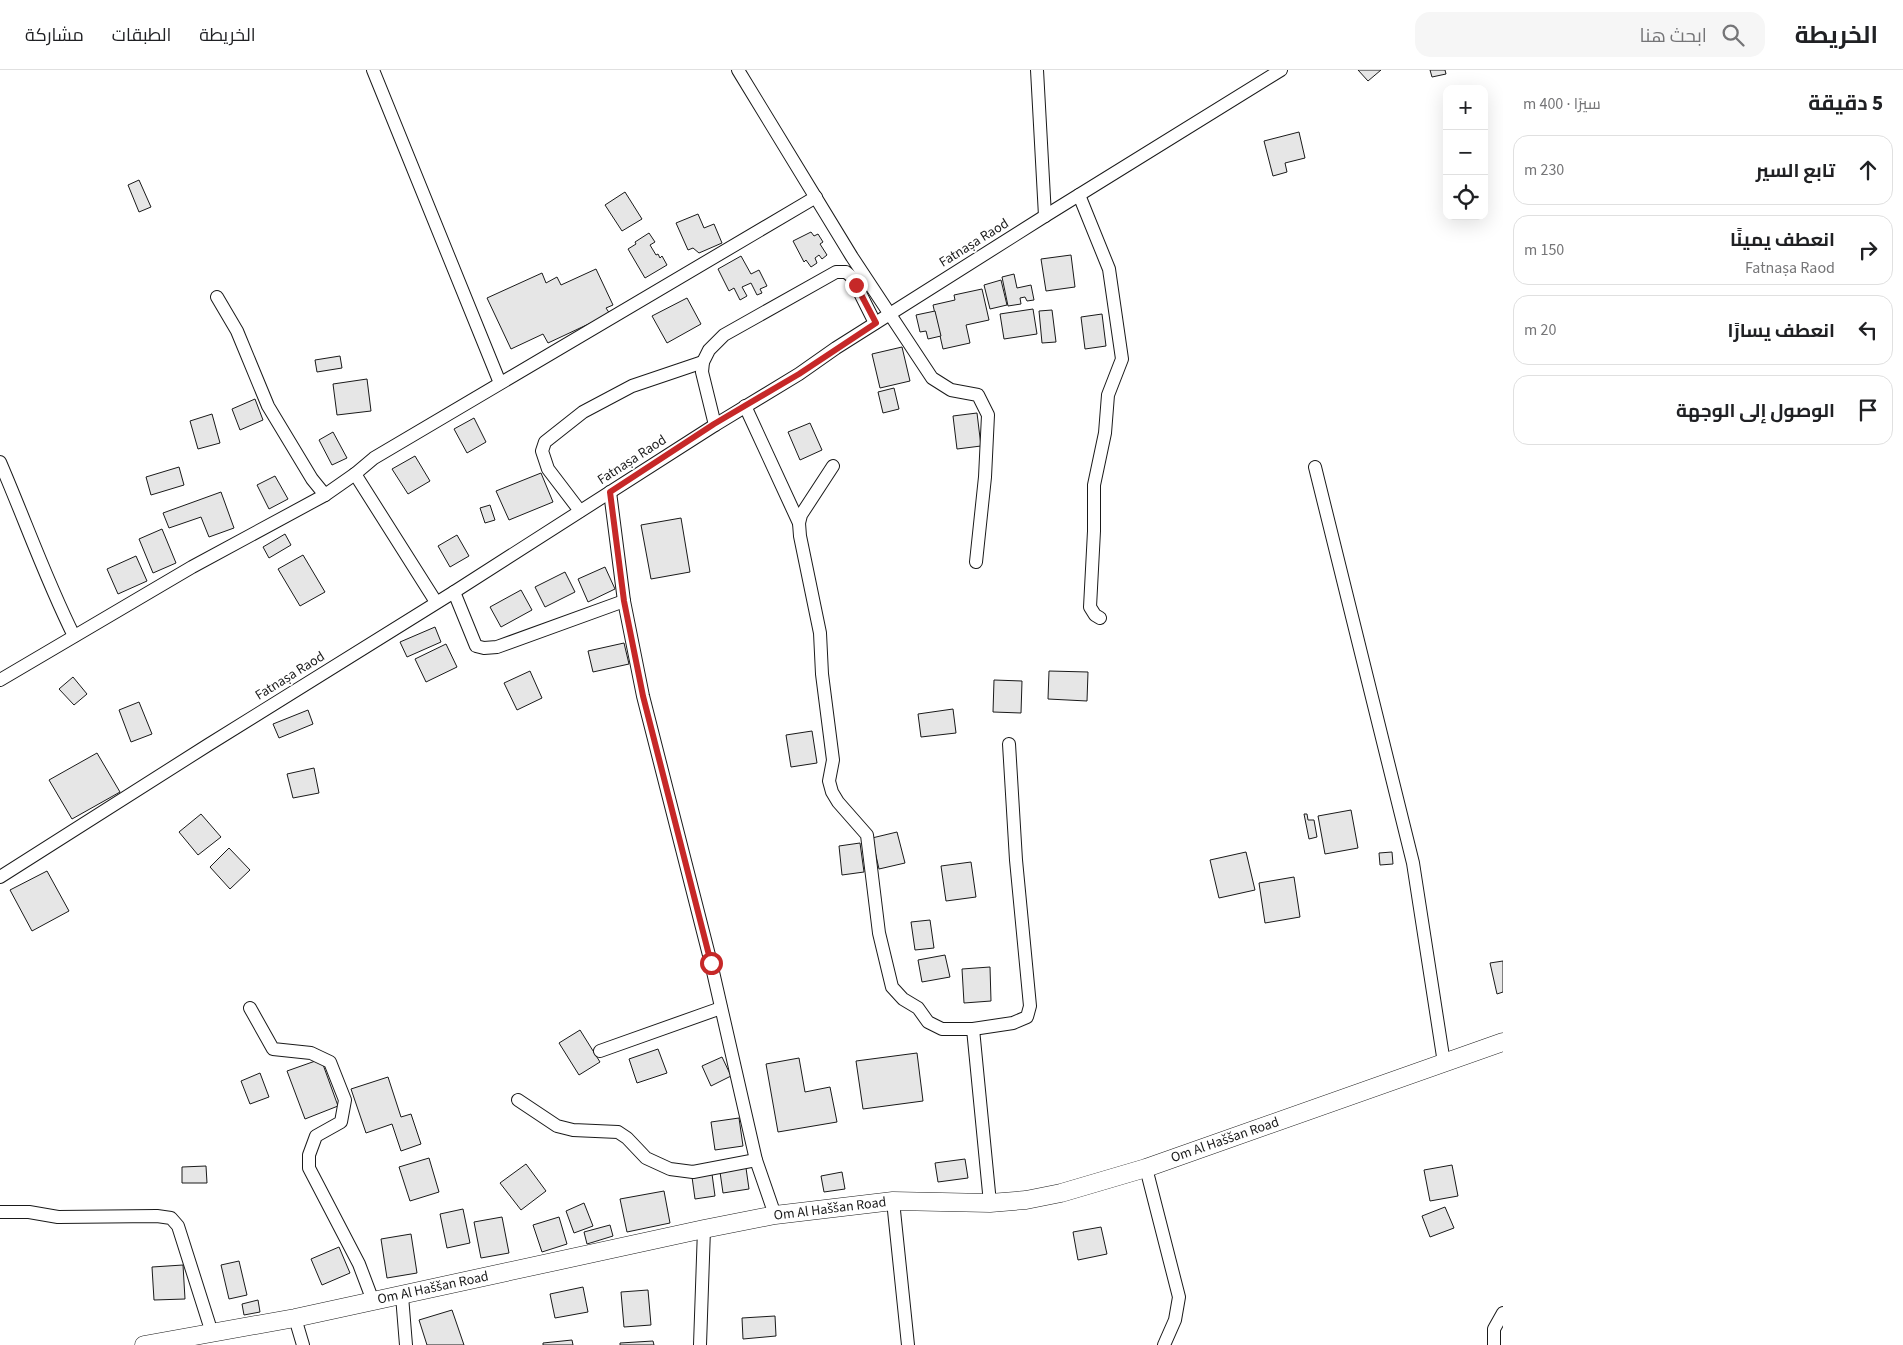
<!DOCTYPE html>
<html lang="ar">
<head>
<meta charset="utf-8">
<style>
  body { margin:0; font-family:"Source Sans 3",Cairo,sans-serif; background:#f6f6f6; color:#202124; direction:rtl }
  .controls { position:absolute; right:15px; top:15px; display:grid; overflow:hidden; border-radius:10px; box-shadow:0 5px 20px #0002 }
  .controls button { width:45px; height:45px; display:grid; place-items:center; padding:0; border:0; border-bottom:1px solid #e0e0e0; background:#fff; color:#202124; font:25px sans-serif }
  .stop { position:absolute; width:15px; height:15px; margin:-11px; border:4px solid #c62828; border-radius:50%; background:#fff }
  .stop.end { background:#c62828; border-color:#fff; box-shadow:0 1px 5px #0008 }
  .list { margin:0; padding:0; list-style:none }
  h2 { display:flex; justify-content:space-between; align-items:center; height:65px; margin:0; padding:0 20px; font-size:21px }
  h2 small { font-size:16px; font-weight:400; color:#757577 }
  .list li { display:grid; grid-template-columns:32px 1fr auto; gap:15px; align-items:center; box-sizing:border-box; height:70px; margin:0 10px 10px; padding:0 10px; border:1px solid #e0e0e0; border-radius:15px }
  .list b { display:block; font-size:19px; white-space:nowrap }
  .list p { margin:0; font-size:16px; white-space:nowrap; color:#757577 }
  .list em { font-size:16px; font-style:normal; color:#757577 }
  .icon { flex:none; width:28px; height:28px; fill:none; stroke:currentColor; stroke-width:2; stroke-linecap:round; stroke-linejoin:round }
  .map { position:relative; flex:none; width:1503px; height:1275px; overflow:hidden; direction:ltr }
  header { display:flex; align-items:center; gap:30px; box-sizing:border-box; height:70px; padding:0 25px; background:#fff; border-bottom:1px solid #e0e0e0 }
  header strong { font-size:24px }
  nav { display:flex; gap:28px; margin-inline-start:auto; font-size:18px }
  .search { width:350px; height:45px; background:#f6f6f6; display:flex; align-items:center; gap:12px; box-sizing:border-box; padding:0 18px; border-radius:15px; color:#757577; font-size:19px }
  main { display:flex }
  aside { flex:1; background:#fff }
  .map>svg:first-child { display:block }
</style>
</head>
<body>
<header>
<strong>الخريطة</strong>
<div class="search"><svg class="icon" aria-label="search" viewBox="0 0 24 24"><circle cx="10" cy="10" r="6"/><path d="M15 15l6 6"/></svg>ابحث هنا</div>
<nav><a>الخريطة</a><a>الطبقات</a><a>مشاركة</a></nav>
</header>
<main>
<aside>
<h2>5 دقيقة<small>سيرًا · 400 m</small></h2>
<ul class="list">
<li><svg class="icon" aria-label="ahead" viewBox="0 0 24 24"><path d="M12 20V5M6 11l6-6 6 6"/></svg><div><b>تابع السير</b></div><em>230 m</em></li>
<li><svg class="icon" aria-label="right" viewBox="0 0 24 24"><path d="M7 20v-9h11M14 6l5 5-5 5"/></svg><div><b>انعطف يمينًا</b><p>Fatnaṣa Raod</p></div><em>150 m</em></li>
<li><svg class="icon" aria-label="left" viewBox="0 0 24 24"><path d="M17 20v-9H6M10 6l-5 5 5 5"/></svg><div><b>انعطف يسارًا</b></div><em>20 m</em></li>
<li><svg class="icon" aria-label="arrive" viewBox="0 0 24 24"><path d="M6 21V4h12l-3 4 3 4H6"/></svg><div><b>الوصول إلى الوجهة</b></div></li>
</ul>
</aside>
<div class="map">
<svg width="1503" height="1275" viewBox="0 0 1503 1275">
  <rect width="100%" height="100%" fill="#fff"/>
  <g fill="#e6e6e6" stroke="#1a1a1a">
    <polygon points="1358,0 1381,0 1368,11"/>
    <polygon points="1430,0 1445,0 1446,4 1432,7"/>
    <polygon points="1299,62 1305,88 1285,93 1287,102 1273,106 1264,71"/>
    <polygon points="139,110 151,137 139,142 128,115"/>
    <polygon points="625,122 642,149 622,161 605,135"/>
    <polygon points="698,144 704,158 714,154 722,173 699,183 693,178 688,180 676,153"/>
    <polygon points="811,162 814,166 818,164 823,172 820,174 827,185 822,189 819,185 815,188 817,193 811,197 806,190 804,192 793,171"/>
    <polygon points="649,163 655,172 650,175 656,185 658,184 660,188 662,186 667,195 645,208 628,179 636,174 635,172"/>
    <polygon points="1071,185 1075,217 1046,221 1041,189"/>
    <polygon points="741,186 751,204 759,200 767,216 760,219 762,223 757,225 751,213 742,217 747,226 740,230 734,218 729,221 718,199"/>
    <polygon points="596,199 613,235 606,238 610,244 548,273 543,264 511,279 487,228 542,203 546,213 557,207 561,215"/>
    <polygon points="1014,204 1017,218 1031,215 1034,230 1027,231 1025,227 1020,228 1021,234 1008,236 1002,207"/>
    <polygon points="1001,210 1007,235 990,239 984,215"/>
    <polygon points="982,219 989,250 966,255 970,273 943,279 933,235 955,230 954,225"/>
    <polygon points="687,228 701,254 667,273 652,246"/>
    <polygon points="1033,239 1037,264 1004,269 1000,244"/>
    <polygon points="1052,240 1056,272 1042,273 1039,241"/>
    <polygon points="935,241 941,266 928,269 926,261 920,262 916,245"/>
    <polygon points="1102,244 1106,276 1085,279 1081,247"/>
    <polygon points="902,277 910,311 880,318 872,284"/>
    <polygon points="340,286 342,298 317,302 315,290"/>
    <polygon points="367,309 371,341 337,345 333,314"/>
    <polygon points="894,318 899,339 883,343 878,322"/>
    <polygon points="255,329 263,350 240,360 232,339"/>
    <polygon points="977,343 981,376 957,379 953,346"/>
    <polygon points="212,344 220,373 198,379 190,351"/>
    <polygon points="474,348 486,372 467,383 454,359"/>
    <polygon points="810,353 822,380 800,390 788,362"/>
    <polygon points="333,362 347,388 332,395 319,370"/>
    <polygon points="415,386 430,411 408,424 392,399"/>
    <polygon points="179,397 184,415 151,425 146,407"/>
    <polygon points="541,403 553,432 509,450 496,421"/>
    <polygon points="275,406 288,429 269,439 257,415"/>
    <polygon points="221,422 234,458 209,467 201,447 169,458 163,443"/>
    <polygon points="490,435 495,450 485,453 480,438"/>
    <polygon points="681,448 690,502 651,509 641,455"/>
    <polygon points="162,459 176,493 153,503 139,469"/>
    <polygon points="285,464 291,475 269,488 263,477"/>
    <polygon points="457,465 469,486 450,497 438,476"/>
    <polygon points="303,485 325,522 300,536 278,499"/>
    <polygon points="136,486 147,511 118,524 107,499"/>
    <polygon points="605,497 615,519 588,532 578,509"/>
    <polygon points="565,502 575,522 545,537 535,517"/>
    <polygon points="521,520 532,540 501,557 490,537"/>
    <polygon points="435,557 441,572 407,587 400,572"/>
    <polygon points="624,573 629,594 593,602 588,581"/>
    <polygon points="446,574 457,597 426,612 415,589"/>
    <polygon points="530,601 542,628 517,640 504,613"/>
    <polygon points="1049,601 1088,602 1087,631 1048,629"/>
    <polygon points="73,607 87,624 74,635 59,619"/>
    <polygon points="994,610 1022,611 1021,643 993,642"/>
    <polygon points="139,632 152,664 131,672 119,640"/>
    <polygon points="953,639 956,663 921,667 918,644"/>
    <polygon points="308,640 313,654 279,668 273,654"/>
    <polygon points="812,661 817,693 791,697 786,665"/>
    <polygon points="97,683 120,722 72,749 49,710"/>
    <polygon points="314,698 319,723 293,728 287,704"/>
    <polygon points="1351,740 1358,778 1325,784 1318,746"/>
    <polygon points="201,744 221,767 198,785 179,762"/>
    <polygon points="1304,744 1307,744 1308,750 1314,750 1317,767 1309,769"/>
    <polygon points="897,762 905,793 879,799 872,768"/>
    <polygon points="860,773 864,802 842,805 839,776"/>
    <polygon points="229,778 250,800 230,819 210,797"/>
    <polygon points="1246,782 1255,820 1219,828 1210,790"/>
    <polygon points="1392,782 1393,794 1380,795 1379,783"/>
    <polygon points="971,792 976,827 946,831 941,796"/>
    <polygon points="47,801 69,841 32,861 10,820"/>
    <polygon points="1294,807 1300,847 1265,853 1259,813"/>
    <polygon points="930,850 934,878 915,880 911,852"/>
    <polygon points="945,885 950,907 922,912 918,890"/>
    <polygon points="1503,891 1503,922 1497,924 1490,893"/>
    <polygon points="990,897 991,931 964,933 962,899"/>
    <polygon points="580,960 600,992 579,1005 559,973"/>
    <polygon points="658,979 667,1003 637,1013 629,989"/>
    <polygon points="917,983 923,1031 863,1039 856,991"/>
    <polygon points="722,987 731,1006 711,1016 702,996"/>
    <polygon points="799,988 805,1022 830,1017 837,1052 778,1062 766,994"/>
    <polygon points="321,989 338,1036 305,1049 287,1001"/>
    <polygon points="260,1003 269,1027 250,1034 241,1011"/>
    <polygon points="388,1007 401,1047 411,1044 421,1074 401,1081 392,1054 366,1063 351,1019"/>
    <polygon points="739,1048 743,1076 715,1080 711,1052"/>
    <polygon points="429,1088 439,1122 410,1131 399,1097"/>
    <polygon points="965,1089 968,1108 938,1112 935,1093"/>
    <polygon points="526,1094 546,1121 521,1140 500,1113"/>
    <polygon points="1452,1095 1458,1126 1430,1131 1424,1100"/>
    <polygon points="206,1096 207,1113 182,1113 182,1097"/>
    <polygon points="746,1098 749,1119 723,1123 720,1102"/>
    <polygon points="842,1102 845,1119 824,1122 821,1106"/>
    <polygon points="712,1104 715,1126 695,1129 692,1107"/>
    <polygon points="664,1121 670,1153 627,1162 620,1129"/>
    <polygon points="584,1133 593,1156 574,1163 566,1141"/>
    <polygon points="1445,1137 1454,1158 1430,1167 1422,1146"/>
    <polygon points="463,1139 470,1173 447,1178 440,1144"/>
    <polygon points="502,1147 509,1183 481,1188 474,1152"/>
    <polygon points="559,1147 567,1174 542,1182 533,1155"/>
    <polygon points="610,1155 613,1166 587,1174 584,1162"/>
    <polygon points="1101,1157 1107,1184 1078,1190 1073,1162"/>
    <polygon points="411,1164 417,1203 387,1208 381,1169"/>
    <polygon points="339,1177 350,1203 322,1215 311,1189"/>
    <polygon points="239,1191 247,1225 229,1229 221,1195"/>
    <polygon points="183,1195 185,1229 154,1230 152,1197"/>
    <polygon points="583,1217 588,1242 555,1248 550,1224"/>
    <polygon points="648,1220 651,1255 624,1257 621,1222"/>
    <polygon points="258,1230 260,1242 244,1245 242,1234"/>
    <polygon points="452,1240 464,1275 427,1275 419,1250"/>
    <polygon points="775,1246 776,1266 743,1269 742,1248"/>
    <polygon points="572,1270 573,1275 543,1275 543,1273"/>
    <polygon points="653,1271 654,1275 620,1275 620,1273"/>
  </g>
  <g fill="none" stroke-linecap="round" stroke-linejoin="round">
    <g stroke="#1a1a1a" stroke-width="14">
      <g id="street">
        <polyline points="373,0 500,313"/>
        <polyline points="738,0 852,187 932,308 951,320 978,325 988,345 985,407 976,492"/>
        <polyline points="1037,0 1045,146"/>
        <polyline points="1079,125 1109,199 1122,289 1108,325 1105,363 1094,415 1094,461 1090,537 1095,545 1100,548"/>
        <polyline points="217,227 237,261 268,336 312,409 325,425"/>
        <polyline points="745,336 799,453 800,466 820,563 822,604 833,690 829,711 832,722 838,732 867,765 879,863 892,917 903,929 918,938 928,952 942,959 973,959 1013,953 1027,947 1030,936 1016,790 1009,674"/>
        <polyline points="715,355 702,302 703,292 709,280 724,265 836,202 846,202 852,207 875,253"/>
        <path d="M 0,392 C 25,450 46,510 74,566"/>
        <polyline points="1315,397 1413,793 1444,993"/>
        <polyline points="355,404 436,532"/>
        <polyline points="610,422 624,531 643,626 711,893 756,1090 775,1145"/>
        <polyline points="580,441 548,399 542,381 545,372 583,342 632,316 703,292"/>
        <polyline points="799,453 801,445 833,396"/>
        <polyline points="454,522 476,576 484,578 497,577 624,531"/>
        <polyline points="0,610 192,497 325,425 355,404 374,388 816,127"/>
        <polyline points="0,807 208,675 454,522 715,355 799,304 836,278 1045,146 1281,0"/>
        <polyline points="250,938 273,979 311,983 330,992 345,1030 341,1052 316,1066 309,1085 309,1098 359,1194 373,1231"/>
        <polyline points="973,959 990,1133"/>
        <polyline points="600,981 721,938"/>
        <polyline points="518,1030 557,1056 573,1060 618,1062 627,1068 646,1088 670,1099 693,1102 756,1090"/>
        <polyline points="1146,1098 1179,1227 1175,1250 1164,1275"/>
        <polyline points="893,1131 908,1275"/>
        <polyline points="0,1142 29,1142 58,1147 157,1146 171,1148 178,1156 212,1263"/>
        <polyline points="402,1226 406,1275"/>
        <polyline points="295,1248 303,1275"/>
        <polyline points="700,1275 704,1159"/>
        <polyline points="1494,1275 1494,1259 1503,1243"/>
      </g>
    </g>
    <g stroke="#1a1a1a" stroke-width="19">
      <polyline id="secondary" points="144,1275 295,1248 704,1159 775,1145 893,1131 990,1133 1026,1130 1061,1123 1146,1098 1503,972"/>
    </g>
    <use href="#street" stroke="#fff" stroke-width="12"/>
    <use href="#secondary" stroke="#fff" stroke-width="18"/>
  </g>
  <g fill="none" stroke-linecap="round" stroke-linejoin="round">
    <polyline stroke="#c62828" stroke-width="6" points="711,893 643,626 624,531 610,422 714,354 799,304 876,253 856,215"/>
  </g>
  <g text-anchor="middle" dominant-baseline="central" stroke-width="4" stroke-linejoin="round" paint-order="stroke">
    <g font-size="14" fill="#1a1a1a" stroke="#fff">
      <text transform="translate(974 173) rotate(-32)">Fatnaṣa Raod</text>
      <text transform="translate(632 390) rotate(-33)">Fatnaṣa Raod</text>
      <text transform="translate(290 606) rotate(-32)">Fatnaṣa Raod</text>
      <text transform="translate(1225 1070) rotate(-19)">Om Al Haššan Road</text>
      <text transform="translate(830 1139) rotate(-7)">Om Al Haššan Road</text>
      <text transform="translate(433 1218) rotate(-12)">Om Al Haššan Road</text>
    </g>
  </g>
</svg>
<div class="controls">
<button>+</button>
<button>−</button>
<button><svg class="icon" aria-label="locate" viewBox="0 0 24 24"><circle cx="12" cy="12" r="6"/><path d="M12 2v4M12 18v4M2 12h4M18 12h4"/></svg></button>
</div>
<div class="stop" style="left:711px;top:893px"></div>
<div class="stop end" style="left:856px;top:215px"></div>
</div>
</main>
</body>
</html>
